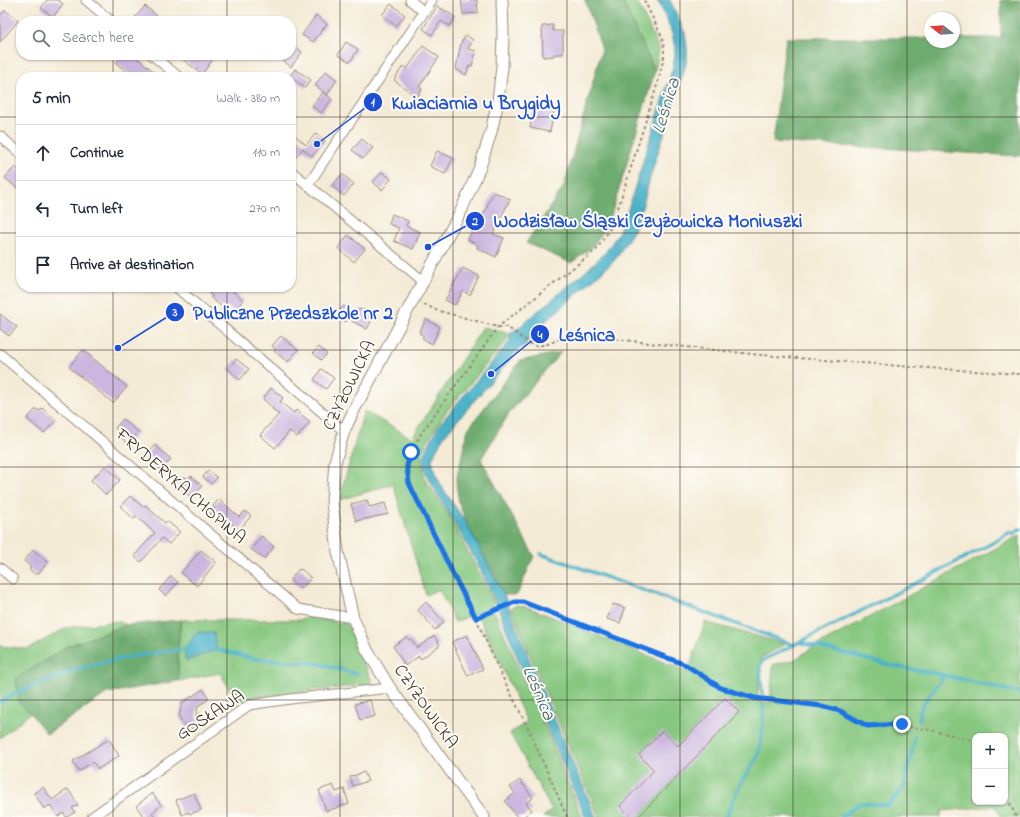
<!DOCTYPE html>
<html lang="en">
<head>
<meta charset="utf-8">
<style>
  body { margin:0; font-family:"Indie Flower",sans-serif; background:#f6f6f7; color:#1f2937 }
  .controls { position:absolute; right:12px; bottom:12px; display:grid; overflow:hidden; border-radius:8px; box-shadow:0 1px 3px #0004 }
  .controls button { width:36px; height:36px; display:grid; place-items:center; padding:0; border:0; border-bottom:1px solid #e0e1e3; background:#fff; color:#1f2937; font:20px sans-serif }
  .compass { position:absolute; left:924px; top:12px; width:36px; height:36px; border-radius:50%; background:#fff; box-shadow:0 1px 3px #0004; rotate:287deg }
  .stop { position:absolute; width:12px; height:12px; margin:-9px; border:3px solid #1a73e8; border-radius:50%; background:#fff }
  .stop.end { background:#1a73e8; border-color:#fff; box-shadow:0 1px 4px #0008 }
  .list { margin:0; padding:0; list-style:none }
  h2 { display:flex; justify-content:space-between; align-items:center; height:52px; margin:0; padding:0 16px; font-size:17px }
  h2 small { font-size:13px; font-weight:400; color:#747a83 }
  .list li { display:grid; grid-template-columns:26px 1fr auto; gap:12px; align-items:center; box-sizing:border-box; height:56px; padding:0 16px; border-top:1px solid #e0e1e3 }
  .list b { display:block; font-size:15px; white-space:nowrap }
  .list em { font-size:13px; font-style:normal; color:#747a83 }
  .icon { flex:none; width:22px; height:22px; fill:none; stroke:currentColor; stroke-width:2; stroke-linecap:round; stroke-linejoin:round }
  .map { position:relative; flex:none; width:1020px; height:817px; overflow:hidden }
  .search { position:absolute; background:#fff; box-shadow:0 1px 3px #0004; left:16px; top:16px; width:280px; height:44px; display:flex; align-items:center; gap:10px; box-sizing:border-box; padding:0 14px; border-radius:16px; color:#747a83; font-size:15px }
  .panel { position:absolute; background:#fff; box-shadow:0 1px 3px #0004; left:16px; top:72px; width:280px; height:220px; border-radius:16px }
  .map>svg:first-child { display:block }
</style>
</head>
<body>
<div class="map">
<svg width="1020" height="817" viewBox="0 0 1020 817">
  <rect width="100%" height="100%" fill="#fdfcf7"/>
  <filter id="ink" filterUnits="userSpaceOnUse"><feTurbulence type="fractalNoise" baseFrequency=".025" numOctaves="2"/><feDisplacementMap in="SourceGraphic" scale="8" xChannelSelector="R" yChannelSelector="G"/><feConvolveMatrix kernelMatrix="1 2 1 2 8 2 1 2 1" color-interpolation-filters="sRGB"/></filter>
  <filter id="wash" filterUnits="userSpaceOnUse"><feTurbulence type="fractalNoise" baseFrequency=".012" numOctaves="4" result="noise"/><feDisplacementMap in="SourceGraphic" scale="16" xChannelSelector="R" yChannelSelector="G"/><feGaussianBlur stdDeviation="0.9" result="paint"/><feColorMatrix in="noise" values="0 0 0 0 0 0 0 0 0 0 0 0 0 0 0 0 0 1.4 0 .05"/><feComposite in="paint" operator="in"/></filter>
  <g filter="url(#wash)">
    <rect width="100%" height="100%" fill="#f4ebd6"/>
    <g fill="#87c880" stroke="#61794f" fill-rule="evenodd">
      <polygon points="622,0 636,0 648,24 659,50 655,71"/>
      <polygon points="483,327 507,333 507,340 445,413 425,445 421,458 425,479 448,514 494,602 492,606 522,675 550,738 571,791 582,817 543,817 552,810 510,733 527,722 477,613 455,622 439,589 426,595 393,484 339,500 364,411 412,438"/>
      <path d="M 1020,535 L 1020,817 L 1001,817 L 999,812 L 994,806 L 941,811 L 941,817 L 599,817 L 535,667 L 511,608 L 517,605 L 530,608 L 688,672 L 705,622 L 785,644 L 761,658 L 757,701 L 770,703 L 773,665 L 794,660 L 809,650 ZM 975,736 L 1005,736 L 1005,802 L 975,802 Z"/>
      <polygon points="309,616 347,624 373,684 248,698 239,705 220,673 178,681 178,645 181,620 300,620"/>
      <polygon points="118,621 127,625 66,647 19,702 30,713 0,738 0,646 28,649 66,628"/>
    </g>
    <g fill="#6dac6e" stroke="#546b46">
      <polygon points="585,0 622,0 655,71 608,225 592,247 571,263 526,243 564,186 602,49"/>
      <polygon points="1001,0 1020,0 1020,156 773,142 786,38 930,38 930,42 954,42 954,38 1001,38"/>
      <polygon points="561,352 510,412 481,459 534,556 517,595 504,595 491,570 468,526 459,504 456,481 468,429 520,361"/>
      <polygon points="181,620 178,645 178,681 107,693 47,734 30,713 19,702 16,679 66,647 127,625"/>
    </g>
    <g fill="#4ab2c9" stroke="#426e74">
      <path d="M 657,0 L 670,0 L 685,33 L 687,48 L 687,60 L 680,85 L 650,178 L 640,215 L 634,230 L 614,261 L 538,328 L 530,336 L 525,346 L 520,348 L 444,436 L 435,452 L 432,460 L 435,473 L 442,487 L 468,526 L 491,570 L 504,595 L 532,666 L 596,817 L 585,817 L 529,684 L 526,681 L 526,678 C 511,644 500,609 483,575 C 466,541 446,509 427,476 L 424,466 L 423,459 L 430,442 L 439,425 L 459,401 L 510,341 L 509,333 L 519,328 L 526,321 L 585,272 L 605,253 L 618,234 L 628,209 L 673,67 C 673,63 675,59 675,54 C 676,38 665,14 657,0 Z"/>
      <polygon points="197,632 214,633 217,650 186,661 184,649"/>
    </g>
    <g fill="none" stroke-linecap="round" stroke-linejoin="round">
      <g stroke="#4ab2c9" stroke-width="3.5">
        <polyline points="541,554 648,592 794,645"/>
        <polyline points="799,642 893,666 938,674 1020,693"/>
        <polyline points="217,650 256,659 316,663 357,674"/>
        <polyline points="762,694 760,667 762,661 924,579 1000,539 1008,533 1014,533 1020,529"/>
        <polyline points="0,703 13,694 81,668 129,657 184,649"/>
        <polyline points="919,720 922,705 944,676"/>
        <polyline points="726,817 740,785 757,758 760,747 763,725 763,705"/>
        <polyline points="841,817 860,803 888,805 904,788 915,737"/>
      </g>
    </g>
    <g id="blocks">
      <g fill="#cbb6df">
        <polygon points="47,0 58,0 63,4 53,17 41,8"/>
        <polygon points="461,0 477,0 478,13 463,14"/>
        <polygon points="391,4 405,15 396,26 382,15"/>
        <polygon points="145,6 157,16 152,21 132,21"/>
        <polygon points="437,6 455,17 450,26 441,21 432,35 423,29"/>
        <polygon points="5,10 18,21 0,42 0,16"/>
        <polygon points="316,15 327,24 313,42 302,35"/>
        <polygon points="553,25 553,31 563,31 563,54 554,54 554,56 543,57 542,26"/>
        <polygon points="466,35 473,40 468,49 476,51 472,66 469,66 466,75 456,69 461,43"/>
        <polygon points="346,42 358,49 350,62 338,55"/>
        <polygon points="291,43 302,52 291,67 276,55 291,55"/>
        <polygon points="423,46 439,57 419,87 422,89 417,97 394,80 403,66 407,69"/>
        <polygon points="122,55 134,55 160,77 133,77 116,63"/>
        <polygon points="177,55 208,55 213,59 202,74"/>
        <polygon points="295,69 311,80 305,88 290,76"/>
        <polygon points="326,71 337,80 327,95 315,85"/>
        <polygon points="323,92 332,99 321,113 312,106"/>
        <polygon points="533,107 554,111 550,132 530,128"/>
        <polygon points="291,132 306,145 316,133 325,141 312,156 303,149 304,147 296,157 291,153"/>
        <polygon points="362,139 373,148 363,159 352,150"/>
        <polygon points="437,151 453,158 445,174 430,166"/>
        <polygon points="15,167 21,172 21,183 17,188 5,178"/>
        <polygon points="382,172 391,179 382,190 373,182"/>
        <polygon points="342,174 354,184 344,196 332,186"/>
        <polygon points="494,192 510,199 493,234 504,238 496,257 477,248 478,245 468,240 475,225 477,226 488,206 487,205"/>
        <polygon points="392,214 408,221 406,226 420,232 413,249 394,241 399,228 389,224"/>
        <polygon points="348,235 365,249 354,262 338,248"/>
        <polygon points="463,268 479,276 470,295 463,291 455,305 445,300"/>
        <polygon points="214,287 228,287 243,300 234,312 227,306 225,309 211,298 212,296 209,293"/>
        <polygon points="344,306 353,314 346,322 337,313"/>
        <polygon points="359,309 362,311 363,309 374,316 367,329 352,321"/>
        <polygon points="0,314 17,327 9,336 0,329"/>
        <polygon points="426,319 440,327 432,344 422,338 424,336 419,333"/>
        <polygon points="281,336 298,350 288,362 274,351 276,349 272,346"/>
        <polygon points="319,347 327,354 321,360 313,353"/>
        <polygon points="83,350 127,387 113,403 69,367"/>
        <polygon points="236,359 249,369 240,380 228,369"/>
        <polygon points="321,369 334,378 326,389 314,380"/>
        <polygon points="271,388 283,398 280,402 294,413 296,410 310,422 297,437 290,431 275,448 260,435 279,414 272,409 273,408 263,399"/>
        <polygon points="42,408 56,420 44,433 27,419 36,409 39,411"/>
        <polygon points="123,419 138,432 128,444 116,433 118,430 115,428"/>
        <polygon points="155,445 171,459 160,471 147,460 149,458 146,455"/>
        <polygon points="105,466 120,480 106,495 91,480"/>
        <polygon points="209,470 217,478 211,484 203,477"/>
        <polygon points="191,476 202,486 192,498 181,488 182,486 179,484 185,477 188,480"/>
        <polygon points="130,496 143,507 145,505 165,523 167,521 180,532 169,544 162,538 141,562 134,556 155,533 136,516 134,519 120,506"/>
        <polygon points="219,499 239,517 245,511 251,516 239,530 226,519 222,524 210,514 215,508 213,506"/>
        <polygon points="367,500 369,507 385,503 388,514 356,521 351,504"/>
        <polygon points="262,536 274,547 264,559 251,549"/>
        <polygon points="33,550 48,562 39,573 38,573 36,575 29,569 31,567 24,561"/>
        <polygon points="201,550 216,562 197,586 181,573"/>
        <polygon points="299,569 300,570 301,569 311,578 301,589 290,580"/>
        <polygon points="171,576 178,582 166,596 159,590"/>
        <polygon points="426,602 444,622 435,630 418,610"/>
        <polygon points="613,604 625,608 620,623 607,619"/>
        <polygon points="467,635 483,669 468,676 452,642"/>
        <polygon points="434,636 440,645 421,659 419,656 405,666 393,646 407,637 409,640 411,639 417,648"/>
        <polygon points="203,689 209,699 198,706 196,716 200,724 188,731 179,717 182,703"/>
        <polygon points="725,698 739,712 638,817 631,817 620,806 654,770 639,755 662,731 678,746"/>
        <polygon points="370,700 375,716 360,720 355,704"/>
        <polygon points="109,739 119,756 98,769 93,762 79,771 73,761"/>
        <polygon points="364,772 368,781 353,786 350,777"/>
        <polygon points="520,780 533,798 526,803 532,810 523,817 517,817 505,801 515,793 510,787"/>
        <polygon points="333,785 336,792 344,789 349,804 326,811 319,790"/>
        <polygon points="43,787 52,800 68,789 78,805 72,808 75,812 67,817 66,817 64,813 58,817 50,805 44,809 34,793"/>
        <polygon points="152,793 161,805 152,813 155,817 144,817 136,806"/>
        <polygon points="194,793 201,810 190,814 189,812 182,815 176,800"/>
      </g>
    </g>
  </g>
  <g filter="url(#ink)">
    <use href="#blocks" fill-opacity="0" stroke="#988a7a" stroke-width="1"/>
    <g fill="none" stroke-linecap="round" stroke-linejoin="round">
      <g stroke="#988a7a" stroke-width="11">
        <g id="minor">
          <polyline points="86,0 111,21"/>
          <polyline points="410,0 424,12"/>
          <polyline points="152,55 179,77"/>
          <polyline points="0,136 21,154"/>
          <polyline points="291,171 423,281"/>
          <polyline points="308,185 432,0"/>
          <polyline points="176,287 344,431"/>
          <polyline points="0,354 298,609 353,618"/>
          <polyline points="0,568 13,579"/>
          <polyline points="92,817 249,705 290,699 390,688"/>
        </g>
      </g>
      <g stroke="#988a7a" stroke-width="13">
        <polyline id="tertiary" points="484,817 390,688 367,650 353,618 338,552 332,502 335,462 344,431 354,410 461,211 480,167 491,132 498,101 502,67 503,34 502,0"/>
      </g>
      <g stroke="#988a7a" stroke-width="2" stroke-dasharray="3 3" stroke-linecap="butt">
        <polyline points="424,304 436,310 498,327 507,327 532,345 537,346 548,344 562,338 576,334 649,343 761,355 913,367 1020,374"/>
        <polyline points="476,618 515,602 523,602 686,665 721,688 754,697 822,706 840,711 867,726 902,723 913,728 926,729 975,741"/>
        <polyline points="1005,792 1016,817"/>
        <polyline points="567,817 530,732 500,672 476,618 456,580 409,483 407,466 411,452 422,432 498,327 597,249 613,224 658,82 664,57 664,47 662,37 644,0"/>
      </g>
      <use href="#minor" stroke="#fff" stroke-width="9"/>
      <use href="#tertiary" stroke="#fff" stroke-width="11"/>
    </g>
  </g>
  <g fill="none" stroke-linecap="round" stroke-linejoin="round" filter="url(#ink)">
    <polyline stroke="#1a73e8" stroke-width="5" points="411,452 407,466 409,483 456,580 476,618 515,602 523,602 686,665 721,688 754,698 822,706 840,711 867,726 902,724"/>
  </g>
  <path fill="none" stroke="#3b2a1e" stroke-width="1" stroke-opacity="0.55" d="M 113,0 L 113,21M 227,0 L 227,21M 340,0 L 340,817M 453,0 L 453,817M 567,0 L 567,817M 680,0 L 680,817M 793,0 L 793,817M 907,0 L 907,817M 113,55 L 113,77M 227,55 L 227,77M 0,117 L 21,117M 291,117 L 1020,117M 0,233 L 21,233M 291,233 L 1020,233M 113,287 L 113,817M 227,287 L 227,817M 0,350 L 1020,350M 0,467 L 1020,467M 0,584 L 1020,584M 0,700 L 1020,700"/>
  <g text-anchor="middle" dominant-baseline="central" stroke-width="4" stroke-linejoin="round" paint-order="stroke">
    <g font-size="18" fill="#3b2a1e" stroke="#fdfcf7">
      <text transform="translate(350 386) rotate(-64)">CZYŻOWICKA</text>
      <text transform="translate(180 487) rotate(41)">FRYDERYKA CHOPINA</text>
      <text transform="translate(425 707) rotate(55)">CZYŻOWICKA</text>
      <text transform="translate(211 716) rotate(-33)">GOSŁAWA</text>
    </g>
    <g font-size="19" font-style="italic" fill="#416062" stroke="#fdfcf7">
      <text transform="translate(667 106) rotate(-73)">Leśnica</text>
      <text transform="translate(538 693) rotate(67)">Leśnica</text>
    </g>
  </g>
  <path fill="none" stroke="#1d4ed8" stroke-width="1.5" d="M317 144L373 102M428 247L475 221M118 348L175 312M491 374L540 334"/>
  <g fill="#1d4ed8" stroke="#fdfcf7" stroke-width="1.5">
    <circle cx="317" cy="144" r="4"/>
    <circle cx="428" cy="247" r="4"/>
    <circle cx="118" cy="348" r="4"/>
    <circle cx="491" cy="374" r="4"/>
    <circle cx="373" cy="102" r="10"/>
    <circle cx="475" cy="221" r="10"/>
    <circle cx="175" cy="312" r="10"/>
    <circle cx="540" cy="334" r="10"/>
  </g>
  <g font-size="12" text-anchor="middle" font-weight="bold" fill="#fff">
    <text x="373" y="106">1</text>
    <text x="475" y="225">2</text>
    <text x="175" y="316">3</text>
    <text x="540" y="339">4</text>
  </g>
  <g font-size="19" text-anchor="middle" font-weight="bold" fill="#1d4ed8" stroke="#fdfcf7" stroke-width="4" stroke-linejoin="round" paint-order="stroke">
    <text x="476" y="109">Kwiaciarnia u Brygidy</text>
    <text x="648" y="227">Wodzisław Śląski Czyżowicka Moniuszki</text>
    <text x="293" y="319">Publiczne Przedszkole nr 2</text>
    <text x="587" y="341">Leśnica</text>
  </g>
</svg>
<div class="controls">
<button>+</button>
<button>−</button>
</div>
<svg class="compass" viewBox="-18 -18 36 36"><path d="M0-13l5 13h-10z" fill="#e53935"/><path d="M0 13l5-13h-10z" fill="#747a83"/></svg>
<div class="stop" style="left:411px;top:452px"></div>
<div class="stop end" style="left:902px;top:724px"></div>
<div class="search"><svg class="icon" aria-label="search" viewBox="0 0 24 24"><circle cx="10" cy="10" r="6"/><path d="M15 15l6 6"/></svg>Search here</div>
<section class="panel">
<h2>5 min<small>Walk · 380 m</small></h2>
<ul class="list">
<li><svg class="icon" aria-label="ahead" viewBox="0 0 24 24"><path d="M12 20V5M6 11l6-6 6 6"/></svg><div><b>Continue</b></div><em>110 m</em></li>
<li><svg class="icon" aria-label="left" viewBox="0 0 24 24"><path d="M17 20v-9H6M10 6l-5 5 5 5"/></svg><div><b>Turn left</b></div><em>270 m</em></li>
<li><svg class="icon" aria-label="arrive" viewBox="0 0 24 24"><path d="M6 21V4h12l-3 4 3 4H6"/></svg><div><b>Arrive at destination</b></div></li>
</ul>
</section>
</div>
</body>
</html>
